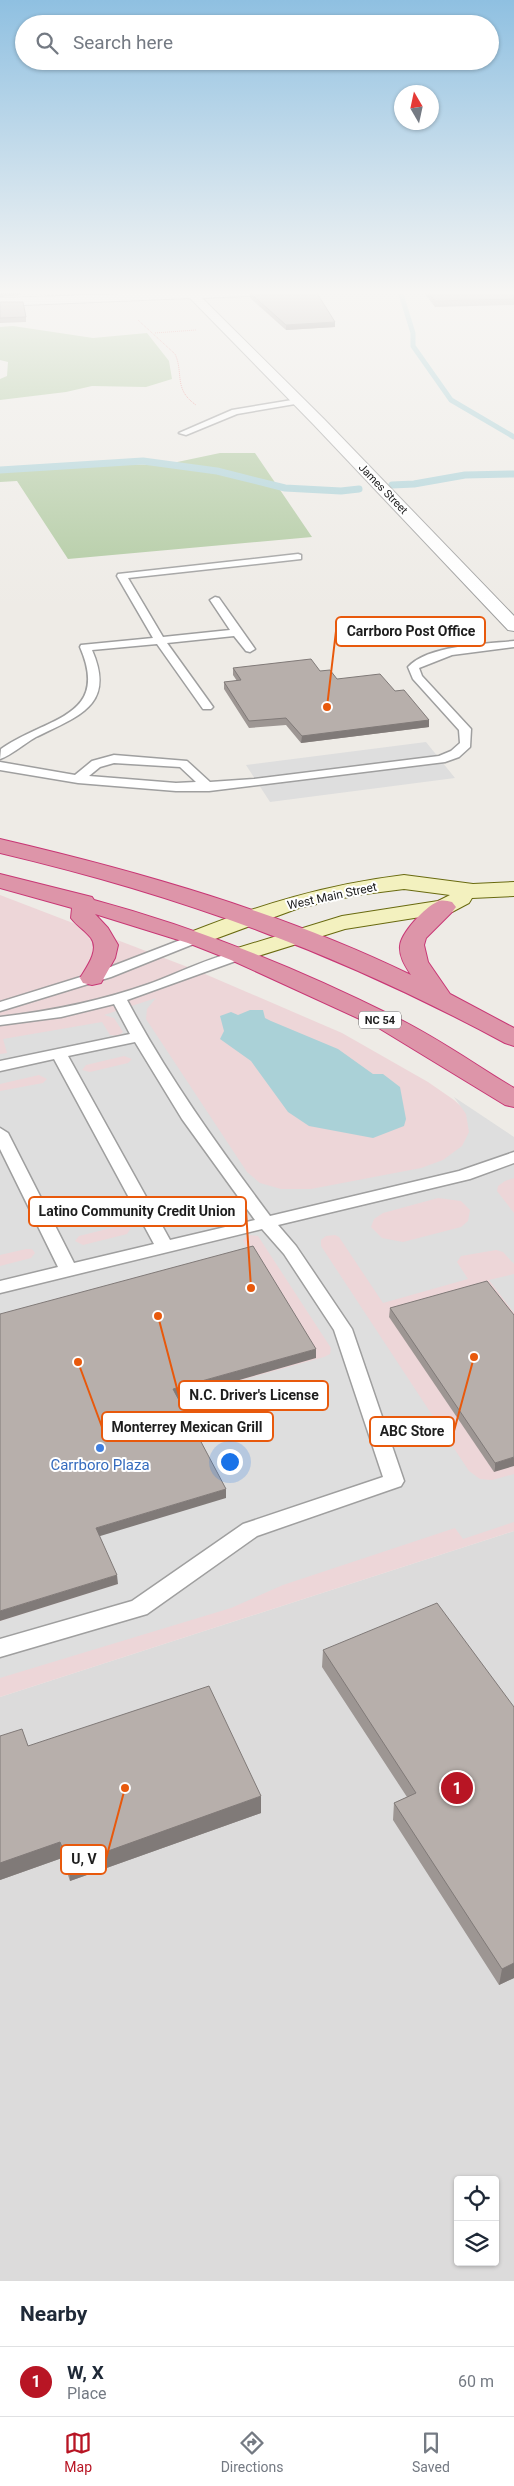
<!DOCTYPE html>
<html lang="en">
<head>
<meta charset="utf-8">
<style>
  body { margin:0; font-family:Roboto,sans-serif; background:#f2f2f3; color:#1f2937 }
  .controls { position:absolute; right:15px; bottom:15px; display:grid; overflow:hidden; border-radius:5px; box-shadow:0 1px 4px #0004 }
  .controls button { width:45px; height:45px; display:grid; place-items:center; padding:0; border:0; border-bottom:1px solid #e0e1e3; background:#fff; color:#1f2937; font:25px sans-serif }
  .compass { position:absolute; left:394px; top:85px; width:45px; height:45px; border-radius:50%; background:#fff; box-shadow:0 1px 4px #0004; rotate:351deg }
  .you { position:absolute; left:229px; top:1461px; width:18px; height:18px; margin:-12px; border:4px solid #fff; border-radius:50%; background:#1a73e8; box-shadow:0 0 0 8px #1a73e833 }
  .badge { display:grid; place-items:center; width:32px; height:32px; border-radius:50%; background:#b81524; color:#fff; font-size:16px; font-weight:700 }
  .pin { position:absolute; translate:-50% -50%; border:2px solid #fff; box-shadow:0 1px 5px #0006 }
  .list { margin:0; padding:0; list-style:none }
  h2 { display:flex; justify-content:space-between; align-items:center; height:65px; margin:0; padding:0 20px; font-size:21px }
  h2 small { font-size:16px; font-weight:400; color:#747a83 }
  .list li { display:grid; grid-template-columns:32px 1fr auto; gap:15px; align-items:center; box-sizing:border-box; height:70px; padding:0 20px; border-top:1px solid #e0e1e3 }
  .list b { display:block; font-size:19px; white-space:nowrap }
  .list p { margin:0; font-size:16px; white-space:nowrap; color:#747a83 }
  .list em { font-size:16px; font-style:normal; color:#747a83 }
  .icon { flex:none; width:28px; height:28px; fill:none; stroke:currentColor; stroke-width:2; stroke-linecap:round; stroke-linejoin:round }
  .map { position:relative; flex:none; width:514px; height:2281px; overflow:hidden }
  .search { position:absolute; background:#fff; box-shadow:0 1px 4px #0004; left:15px; right:15px; top:15px; height:55px; display:flex; align-items:center; gap:12px; box-sizing:border-box; padding:0 18px; border-radius:28px; color:#747a83; font-size:19px }
  .sheet { height:135px; background:#fff }
  nav { display:flex; justify-content:space-around; align-items:center; box-sizing:border-box; height:70px; border-top:1px solid #e0e1e3; background:#fff; font-size:14px; color:#747a83 }
  nav a { display:grid; justify-items:center; gap:2px }
  nav .on { color:#b81524 }
  .map>svg:first-child { display:block }
</style>
</head>
<body>
<div class="map">
<svg width="514" height="2281" viewBox="0 0 514 2281">
  <rect width="100%" height="100%" fill="#eeebe6"/>
  <path fill="#dcdbdb" fill-rule="evenodd" d="M 514,1531 L 514,2281 L 0,2281 L 0,1697 ZM 458,2180 L 495,2180 L 495,2262 L 458,2262 Z"/>
  <polygon fill="#edd6d8" points="0,895 198,971 342,1033 428,1082 454,1100 514,1154 514,1531 0,1697"/>
  <g fill="#afc99f">
    <polygon points="13,326 93,338 147,333 169,361 172,379 146,387 92,386 66,392 0,400 0,379 7,376 8,362 0,360 0,327"/>
    <polygon points="220,453 255,453 312,537 68,559 17,481 0,482 0,472 114,464 163,465"/>
  </g>
  <g fill="#dedede" fill-rule="evenodd">
    <polygon points="426,742 455,778 270,802 246,765"/>
    <path d="M 156,998 L 147,1009 L 146,1019 L 247,1172 L 260,1183 L 281,1189 L 311,1189 L 421,1168 L 443,1160 L 462,1146 L 469,1132 L 466,1114 L 454,1097 L 514,1137 L 514,1178 L 505,1181 L 498,1186 L 497,1191 L 514,1213 L 514,1264 L 503,1252 L 496,1250 L 461,1256 L 457,1262 L 468,1279 L 383,1303 L 339,1237 L 335,1235 L 326,1236 L 321,1240 L 321,1246 L 469,1471 L 480,1479 L 492,1480 L 514,1474 L 514,1522 L 463,1539 L 455,1528 L 283,1585 L 231,1608 L 0,1678 L 0,1621 L 117,1584 L 97,1537 L 173,1399 L 324,1357 L 330,1354 L 331,1348 L 258,1236 L 250,1235 L 243,1240 L 251,1255 L 0,1317 L 0,1266 L 31,1258 L 35,1253 L 32,1249 L 26,1249 L 0,1255 L 0,1091 L 43,1083 L 47,1079 L 39,1075 L 0,1084 L 0,1054 L 7,1053 L 3,1039 L 102,1022 L 110,1035 L 118,1036 L 123,1032 L 114,1018 L 104,1015 ZM 124,1056 L 132,1059 L 128,1063 L 90,1072 L 82,1070 L 86,1065 ZM 438,1198 L 461,1201 L 470,1210 L 468,1221 L 461,1227 L 403,1242 L 382,1238 L 371,1227 L 374,1219 L 383,1213 ZM 215,1201 L 223,1205 L 219,1210 L 178,1221 L 170,1218 L 171,1212 ZM 123,1225 L 131,1228 L 127,1234 L 83,1245 L 75,1241 L 79,1236 Z"/>
    <polygon points="514,1274 514,1313 489,1280"/>
  </g>
  <polygon fill="#aad1d7" points="250,1010 263,1010 265,1018 271,1021 338,1049 373,1074 383,1074 400,1087 406,1119 404,1126 373,1138 309,1126 288,1112 251,1061 220,1039 224,1031 220,1016 231,1012 238,1015"/>
  <g fill="none" stroke-linecap="round" stroke-linejoin="round">
    <polyline stroke="#aad1d7" stroke-width="5" points="400,291 413,333 413,346 451,400 514,437"/>
    <g stroke="#aad1d7" stroke-width="7">
      <polyline points="0,470 143,461 217,471 285,488 341,491 359,489"/>
      <polyline points="392,485 414,484 465,475 514,474"/>
    </g>
    <g stroke="#9f9f9f" stroke-width="3">
      <g id="lane">
        <polygon points="298,399 301,399 301,403 237,414 186,435 179,433 232,410"/>
        <path d="M 298,554 L 301,555 L 301,559 L 128,578 L 163,637 L 230,630 L 210,600 L 215,597 L 219,598 L 255,649 L 250,652 L 246,651 L 234,636 L 167,643 L 213,707 L 211,709 L 203,709 L 157,644 L 92,650 C 116,705 79,716 36,737 C 25,743 12,755 0,759 L 1,749 C 46,717 111,718 80,647 L 81,645 L 153,638 L 117,576 L 118,574 Z"/>
        <path d="M 514,641 L 514,647 L 452,655 L 419,668 L 422,676 L 471,729 L 470,747 L 459,757 L 445,762 L 209,791 L 176,791 L 78,783 L 0,770 L 0,762 L 75,775 L 92,761 L 114,755 L 187,761 L 210,782 L 254,779 L 439,756 L 451,751 L 460,743 L 459,730 L 413,679 L 408,667 C 428,645 485,644 514,641 ZM 114,763 L 180,767 L 196,782 L 176,783 L 89,776 L 100,767 Z"/>
        <polygon points="196,934 203,938 201,941 111,977 0,1011 0,1002 100,971"/>
        <path d="M 239,951 L 246,955 L 244,958 L 127,1000 C 168,1077 218,1146 270,1216 L 459,1171 L 514,1152 L 514,1163 L 470,1179 L 278,1225 L 296,1246 L 352,1329 L 404,1481 L 401,1486 L 257,1536 L 147,1614 L 0,1657 L 0,1639 L 132,1601 L 243,1524 L 383,1477 L 334,1330 L 284,1254 L 262,1229 L 0,1293 L 0,1281 L 58,1267 L 0,1149 L 0,1128 L 8,1133 L 74,1263 L 154,1244 L 54,1059 L 0,1071 L 0,1061 L 130,1034 L 114,1004 L 61,1017 L 0,1025 L 0,1017 C 52,1011 101,1001 149,984 C 179,973 208,958 239,951 ZM 135,1042 L 182,1119 L 255,1220 L 170,1240 L 68,1056 Z"/>
      </g>
    </g>
    <g stroke="#9f9f9f" stroke-width="2">
      <polygon id="street" points="182,290 321,290 315,293 202,298 324,419 514,616 514,631 508,630 314,425 190,298 0,306 0,298 183,292"/>
    </g>
    <g stroke="#696a10" stroke-width="2">
      <path id="secondary" d="M 404,875 L 473,884 L 514,882 L 514,896 L 472,898 L 469,903 L 452,912 L 345,929 L 239,962 L 231,960 L 227,955 L 231,950 L 342,916 L 438,901 L 450,895 L 404,889 L 357,895 L 299,908 L 204,943 L 196,945 L 188,943 L 184,938 L 188,933 C 262,904 324,885 404,875 Z"/>
    </g>
    <g stroke="#c83775" stroke-width="2">
      <g id="highway">
        <path d="M 0,839 C 141,872 281,912 411,975 C 406,967 399,957 400,946 C 401,933 425,907 437,902 C 442,899 447,901 452,902 L 456,907 L 452,912 L 426,938 L 424,945 L 428,962 L 450,994 L 514,1028 L 514,1046 L 505,1043 C 340,954 183,896 0,853 Z"/>
        <path d="M 0,874 L 92,897 L 94,900 C 198,928 297,968 393,1016 C 435,1036 474,1064 514,1088 L 514,1107 L 505,1105 L 377,1027 L 231,960 L 188,943 L 95,914 L 108,928 L 118,945 L 115,958 L 101,983 L 92,985 L 83,983 L 80,978 C 86,968 100,950 91,938 C 85,930 77,926 71,918 L 72,908 L 0,888 Z"/>
      </g>
    </g>
    <g stroke="#eb7b7a" stroke-width="1" stroke-dasharray="1 1" stroke-linecap="butt">
      <path d="M 138,320 L 175,354 C 184,373 173,389 196,405"/>
      <polyline points="155,333 196,330"/>
    </g>
    <use href="#lane" fill="#fff" fill-rule="evenodd"/>
    <use href="#street" fill="#fff" fill-rule="evenodd"/>
    <use href="#secondary" fill="#f3f1bf" fill-rule="evenodd"/>
    <use href="#highway" fill="#dd95a9" fill-rule="evenodd"/>
  </g>
  <g fill="#9d9693">
    <polygon points="422,290 514,290 514,305 435,307"/>
    <polygon points="250,293 335,327 286,330 250,298"/>
    <polygon points="0,302 26,317 26,322 0,323"/>
    <polygon points="233,668 320,671 337,679 395,691 429,720 429,727 301,743 286,725 249,728 224,689 224,682 237,681 233,675"/>
    <polygon points="390,1308 514,1315 494,1472 389,1317"/>
    <polygon points="323,1650 514,1707 514,1978 499,1985 393,1820 394,1803 407,1797 322,1667"/>
    <polygon points="0,1736 28,1746 261,1813 70,1881 62,1858 0,1880"/>
  </g>
  <g fill="#807a78">
    <polygon points="20,291 20,295 0,297 0,292"/>
    <polygon points="335,322 335,327 286,330 286,325"/>
    <polygon points="429,720 429,727 301,743 302,736"/>
    <polygon points="316,1349 316,1358 173,1399 173,1389"/>
    <polygon points="514,1457 514,1466 494,1472 495,1463"/>
    <polygon points="226,1489 226,1498 97,1537 96,1528"/>
    <polygon points="117,1575 118,1584 0,1621 0,1611"/>
    <polygon points="261,1796 261,1813 70,1881 69,1865"/>
    <polygon points="60,1842 62,1858 0,1880 0,1863"/>
    <polygon points="514,1963 514,1978 499,1985 502,1969"/>
  </g>
  <g fill="#b7afab" stroke="#807a78">
    <polygon points="0,290 20,290 20,291 0,292"/>
    <polygon points="315,290 335,322 286,325 250,293"/>
    <polygon points="426,290 514,290 514,299 435,301"/>
    <polygon points="0,302 23,302 26,317 0,318"/>
    <polygon points="311,659 320,671 330,670 337,679 380,674 395,691 404,690 429,720 302,736 286,718 249,721 224,682 241,680 233,668"/>
    <polygon points="253,1246 316,1349 173,1389 226,1489 96,1528 117,1575 0,1611 0,1314"/>
    <polygon points="487,1281 514,1315 514,1457 495,1463 390,1308"/>
    <polygon points="437,1603 514,1707 514,1963 502,1969 394,1803 416,1793 323,1650"/>
    <polygon points="209,1686 261,1796 69,1865 60,1842 0,1863 0,1736 22,1729 28,1746"/>
  </g>
  <linearGradient id="sky" x2="0" y2="1"><stop stop-color="#8fc0e1"/><stop offset="0.48" stop-color="#f7f6f4"/><stop offset="1" stop-color="#f7f6f4" stop-opacity="0"/></linearGradient>
  <rect width="514" height="609" fill="url(#sky)"/>
  <circle fill="#3f7fe0" stroke="#fff" stroke-width="2" cx="100" cy="1448" r="5"/>
  <g text-anchor="middle" dominant-baseline="central" stroke-width="4" stroke-linejoin="round" paint-order="stroke">
    <g font-size="11" fill="#1e1e1e" stroke="#fff">
      <text transform="translate(383 489) rotate(46)">James Street</text>
    </g>
    <rect fill="#fff" stroke="#626262" stroke-width="1" x="359" y="1011.5" width="42" height="17" rx="4"/>
    <g font-size="11" font-weight="bold" fill="#1e1e1e">
      <text x="380" y="1020">NC 54</text>
    </g>
    <g font-size="12" fill="#1e1e1e" stroke="#fff">
      <text transform="translate(332 896) rotate(-12)">West Main Street</text>
    </g>
    <g font-size="15" fill="#366cbe" stroke="#fff">
      <text x="100" y="1465">Carrboro Plaza</text>
    </g>
  </g>
  <path fill="none" stroke="#e8590c" stroke-width="2" d="M327 707L336 631M251 1288L246 1211M158 1316L179 1396M78 1362L102 1427M474 1357L454 1431M125 1788L106 1859"/>
  <g fill="#e8590c" stroke="#fff" stroke-width="2">
    <circle cx="327" cy="707" r="5"/>
    <circle cx="251" cy="1288" r="5"/>
    <circle cx="158" cy="1316" r="5"/>
    <circle cx="78" cy="1362" r="5"/>
    <circle cx="474" cy="1357" r="5"/>
    <circle cx="125" cy="1788" r="5"/>
  </g>
  <g fill="#fff" stroke="#e8590c" stroke-width="2">
    <rect x="336" y="617" width="149" height="29" rx="5"/>
    <rect x="29" y="1197" width="217" height="29" rx="5"/>
    <rect x="179" y="1381" width="149" height="29" rx="5"/>
    <rect x="102" y="1412" width="171" height="29" rx="5"/>
    <rect x="370" y="1417" width="84" height="29" rx="5"/>
    <rect x="61" y="1845" width="45" height="29" rx="5"/>
  </g>
  <g font-size="14" text-anchor="middle" font-weight="bold" fill="#1e1e1e">
    <text x="411" y="636">Carrboro Post Office</text>
    <text x="137" y="1216">Latino Community Credit Union</text>
    <text x="254" y="1400">N.C. Driver's License</text>
    <text x="187" y="1432">Monterrey Mexican Grill</text>
    <text x="412" y="1436">ABC Store</text>
    <text x="84" y="1864">U, V</text>
  </g>
</svg>
<div class="controls">
<button><svg class="icon" aria-label="locate" viewBox="0 0 24 24"><circle cx="12" cy="12" r="6"/><path d="M12 2v4M12 18v4M2 12h4M18 12h4"/></svg></button>
<button><svg class="icon" aria-label="layers" viewBox="0 0 24 24"><path d="M12 4l9 5-9 5-9-5zM3 14l9 5 9-5"/></svg></button>
</div>
<svg class="compass" viewBox="-18 -18 36 36"><path d="M0-13l5 13h-10z" fill="#e53935"/><path d="M0 13l5-13h-10z" fill="#747a83"/></svg>
<div class="you"></div>
<div class="pin badge" style="left:457px;top:1788px">1</div>
<div class="search"><svg class="icon" aria-label="search" viewBox="0 0 24 24"><circle cx="10" cy="10" r="6"/><path d="M15 15l6 6"/></svg>Search here</div>
</div>
<section class="sheet">
<h2>Nearby<small></small></h2>
<ul class="list">
<li><span class="badge">1</span><div><b>W, X</b><p>Place</p></div><em>60 m</em></li>
</ul>
</section>
<nav>
<a class="on"><svg class="icon" aria-label="map" viewBox="0 0 24 24"><path d="M3 6l6-2 6 2 6-2v14l-6 2-6-2-6 2zM9 4v14M15 6v14"/></svg>Map</a>
<a><svg class="icon" aria-label="directions" viewBox="0 0 24 24"><path d="M12 3l9 9-9 9-9-9zM9 14v-3h6M13 9l2 2-2 2"/></svg>Directions</a>
<a><svg class="icon" aria-label="saved" viewBox="0 0 24 24"><path d="M7 4h10v16l-5-4-5 4z"/></svg>Saved</a>
</nav>
</body>
</html>
